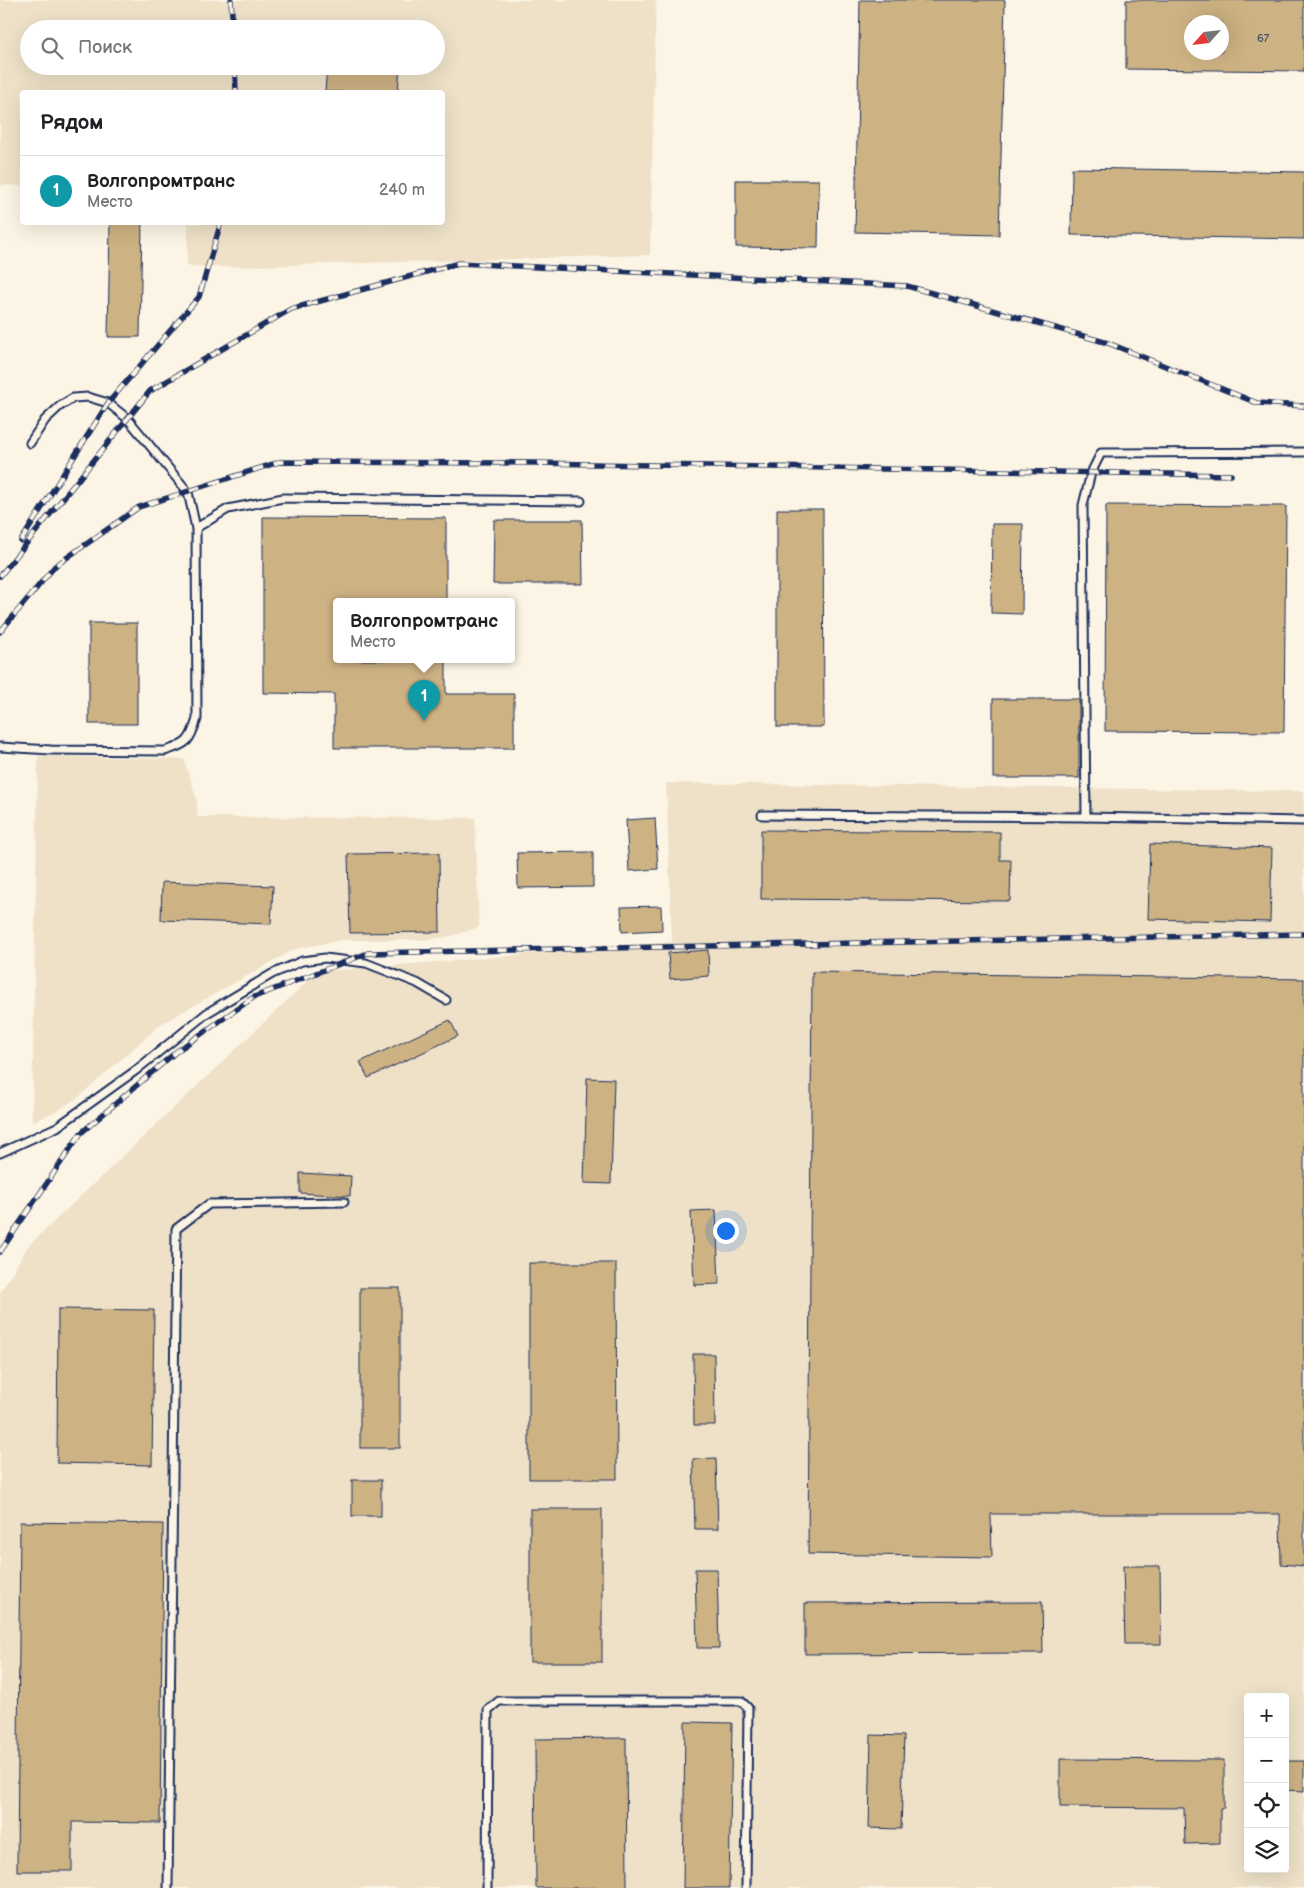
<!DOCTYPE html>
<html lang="ru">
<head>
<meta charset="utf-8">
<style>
  body { margin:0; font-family:"Balsamiq Sans",sans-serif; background:#f6f6f6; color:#202124 }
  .controls { position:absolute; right:15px; bottom:15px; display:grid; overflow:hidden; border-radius:5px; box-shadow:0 5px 20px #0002 }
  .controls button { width:45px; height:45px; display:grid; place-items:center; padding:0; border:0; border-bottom:1px solid #e0e0e0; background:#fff; color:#202124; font:25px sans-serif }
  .compass { position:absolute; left:1184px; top:15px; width:45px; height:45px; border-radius:50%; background:#fff; box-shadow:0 5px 20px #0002; rotate:243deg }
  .you { position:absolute; left:725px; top:1230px; width:18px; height:18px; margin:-12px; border:4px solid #fff; border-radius:50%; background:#1a73e8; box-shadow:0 0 0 8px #1a73e833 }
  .badge { display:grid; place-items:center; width:32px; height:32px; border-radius:50%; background:#d93025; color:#fff; font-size:16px; font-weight:700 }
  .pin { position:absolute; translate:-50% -41px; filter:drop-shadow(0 1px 2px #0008) }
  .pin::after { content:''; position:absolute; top:26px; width:18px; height:15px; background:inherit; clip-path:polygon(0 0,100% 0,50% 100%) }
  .popup { position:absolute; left:333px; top:598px; width:182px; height:65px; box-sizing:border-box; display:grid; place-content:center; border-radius:5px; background:#fff; filter:drop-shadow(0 1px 4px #0005); font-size:16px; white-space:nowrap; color:#757577 }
  .popup b { font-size:19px; color:#202124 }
  .popup::after { content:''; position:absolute; left:50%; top:100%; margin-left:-10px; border:10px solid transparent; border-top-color:#fff }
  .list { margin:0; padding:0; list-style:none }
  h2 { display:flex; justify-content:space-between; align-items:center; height:65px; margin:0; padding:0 20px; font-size:21px }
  h2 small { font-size:16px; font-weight:400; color:#757577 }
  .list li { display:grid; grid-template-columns:32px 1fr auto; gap:15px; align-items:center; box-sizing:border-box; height:70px; padding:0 20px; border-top:1px solid #e0e0e0 }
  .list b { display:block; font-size:19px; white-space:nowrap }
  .list p { margin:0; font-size:16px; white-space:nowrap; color:#757577 }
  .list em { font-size:16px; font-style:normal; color:#757577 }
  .icon { flex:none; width:28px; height:28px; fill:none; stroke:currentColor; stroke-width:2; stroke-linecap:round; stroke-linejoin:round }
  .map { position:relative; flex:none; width:1304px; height:1888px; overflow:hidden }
  .search { position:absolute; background:#fff; box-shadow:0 5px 20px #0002; left:20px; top:20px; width:425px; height:55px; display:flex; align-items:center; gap:12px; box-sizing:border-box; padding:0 18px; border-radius:28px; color:#757577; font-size:19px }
  .panel { position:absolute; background:#fff; box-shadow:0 5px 20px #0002; left:20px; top:90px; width:425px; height:135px; border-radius:5px }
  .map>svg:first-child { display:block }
</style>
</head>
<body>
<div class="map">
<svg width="1304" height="1888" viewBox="0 0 1304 1888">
  <rect width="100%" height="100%" fill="#fcf5e5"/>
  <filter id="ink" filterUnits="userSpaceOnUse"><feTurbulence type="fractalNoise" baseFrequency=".02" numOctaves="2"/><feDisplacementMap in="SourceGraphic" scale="10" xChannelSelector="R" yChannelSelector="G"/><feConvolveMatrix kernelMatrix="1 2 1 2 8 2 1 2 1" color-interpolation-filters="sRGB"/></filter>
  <g filter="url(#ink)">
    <g fill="#eee1c8" fill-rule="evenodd">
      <path d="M 0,0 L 656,0 L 650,255 L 222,267 L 187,266 L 188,223 L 442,222 L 442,92 L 22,92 L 22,186 L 0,185 ZM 29,29 L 436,29 L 436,66 L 29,66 Z"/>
      <polygon points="38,756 184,759 197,800 197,817 475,818 479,927 452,936 427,940 342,940 295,949 161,1024 80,1096 59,1110 32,1122"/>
      <path d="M 666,783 L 1304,791 L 1304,1888 L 0,1888 L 0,1293 L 28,1246 L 317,972 L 672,942 ZM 1248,1697 L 1285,1697 L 1285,1869 L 1248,1869 Z"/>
    </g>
    <g fill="#cdb283" stroke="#1b2f5e" fill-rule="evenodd">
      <polygon points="860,0 1005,0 999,235 855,232"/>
      <path d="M 1126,0 L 1304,0 L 1304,71 L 1126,69 ZM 1192,22 L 1222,22 L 1222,52 L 1192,52 Z"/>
      <polygon points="327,66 400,66 398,92 325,92"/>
      <polygon points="1072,168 1304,172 1304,239 1071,235"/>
      <polygon points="736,180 819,180 818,248 736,247"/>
      <polygon points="110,222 142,222 140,337 108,337"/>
      <polygon points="1106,505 1286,506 1284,732 1105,731"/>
      <polygon points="777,509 823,509 824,727 777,727"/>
      <polygon points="263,517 446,518 446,602 336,602 336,660 446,660 446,694 514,694 514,748 334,748 334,694 263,693"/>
      <polygon points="494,520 582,520 583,584 493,584"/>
      <polygon points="992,524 1023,524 1022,614 991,613"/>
      <rect x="89" y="623" width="48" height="101"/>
      <rect x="993" y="699" width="86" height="79"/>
      <polygon points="655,818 658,869 629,871 626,820"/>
      <polygon points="761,830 1000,832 1000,860 1011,860 1010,901 761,899"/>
      <polygon points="1150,844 1272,848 1270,922 1148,919"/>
      <polygon points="593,852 593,887 518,888 517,853"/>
      <polygon points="439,853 440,932 350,933 348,854"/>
      <polygon points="162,882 273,886 271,924 161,920"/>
      <polygon points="661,906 662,930 622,932 621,907"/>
      <polygon points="708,950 709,976 670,979 668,953"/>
      <polygon points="812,972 1304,979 1304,1566 1281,1564 1280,1514 991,1514 992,1557 808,1554"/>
      <polygon points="450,1020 458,1036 368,1078 360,1062"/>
      <polygon points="587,1078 614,1079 611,1184 584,1183"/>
      <polygon points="300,1173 351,1176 350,1196 300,1193"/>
      <polygon points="716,1210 719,1284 694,1285 691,1211"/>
      <polygon points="529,1263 616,1263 617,1479 529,1479"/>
      <rect x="360" y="1288" width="40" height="160"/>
      <polygon points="58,1309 154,1310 152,1465 57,1463"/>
      <polygon points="693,1354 714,1354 715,1425 694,1425"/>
      <polygon points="716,1458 718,1529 695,1529 693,1459"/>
      <rect x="352" y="1480" width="29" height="36"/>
      <rect x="530" y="1509" width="72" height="153"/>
      <polygon points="20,1522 163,1524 160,1823 72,1822 72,1871 17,1871"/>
      <polygon points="1123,1566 1160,1566 1161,1644 1125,1644"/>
      <polygon points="695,1569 717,1569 719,1648 697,1648"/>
      <polygon points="1042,1602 1043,1653 805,1654 805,1603"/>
      <polygon points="685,1722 732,1723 729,1888 683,1888"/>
      <polygon points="871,1735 904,1736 901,1829 869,1828"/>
      <polygon points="626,1738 627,1888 536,1888 535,1739"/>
      <polygon points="1060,1759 1224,1760 1224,1808 1220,1808 1220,1843 1185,1844 1184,1808 1060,1807"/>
      <polygon points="1285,1761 1304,1761 1304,1791 1285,1790"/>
    </g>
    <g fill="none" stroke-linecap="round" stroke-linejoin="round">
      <g stroke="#1b2f5e" stroke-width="11">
        <g id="lane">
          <polyline points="196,528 228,509 283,498 581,501"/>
          <path d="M 0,747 L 51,750 L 165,751 C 188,744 190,741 197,719 L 196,528 L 188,492 L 128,419 L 108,403 L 88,397 L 73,398 L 60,406 L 45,420 L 30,443"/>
          <polyline points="762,815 1086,817 1304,821"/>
          <polyline points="1086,817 1083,505 1091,473 1101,453 1304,452"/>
          <polyline points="0,1153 57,1127 135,1071 207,1013 272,974 302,961 325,958 366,963 417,983 446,1000"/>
          <polyline points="168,1888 176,1229 209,1204 344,1202"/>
          <polyline points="487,1888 488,1710 499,1701 741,1701 748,1708 746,1888"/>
        </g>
      </g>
      <use href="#lane" stroke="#fcf5e5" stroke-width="7"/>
      <g stroke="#1b2f5e" stroke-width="5.5">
        <g id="rail">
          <polyline points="231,0 233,29"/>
          <polyline points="235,66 236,92"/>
          <polyline points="21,541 108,403 199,297 221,222"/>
          <polyline points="0,576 150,391 291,309 459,263 907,286 1108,343 1257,403 1304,406"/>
          <polyline points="0,632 55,566 139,507 279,462 534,463 1231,475"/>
          <polyline points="0,1252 81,1133 177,1051 254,997 368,953 1304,934"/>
        </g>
      </g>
      <use href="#rail" stroke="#fcf5e5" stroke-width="4" stroke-dasharray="11" stroke-linecap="butt"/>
    </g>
  </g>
  <g text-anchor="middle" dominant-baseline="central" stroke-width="4" stroke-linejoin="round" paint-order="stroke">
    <g font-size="11" fill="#485067">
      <text x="1263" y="38">67</text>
    </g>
  </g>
</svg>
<div class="controls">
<button>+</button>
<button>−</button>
<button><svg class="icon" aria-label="locate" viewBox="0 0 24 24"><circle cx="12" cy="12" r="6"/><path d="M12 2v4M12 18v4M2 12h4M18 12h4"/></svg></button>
<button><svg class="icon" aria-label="layers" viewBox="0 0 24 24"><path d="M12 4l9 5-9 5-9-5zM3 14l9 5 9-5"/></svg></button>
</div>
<svg class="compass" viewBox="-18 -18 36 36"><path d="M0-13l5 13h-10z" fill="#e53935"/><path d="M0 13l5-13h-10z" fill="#757577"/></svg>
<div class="you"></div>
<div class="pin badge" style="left:424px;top:721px;background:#0f9aa8">1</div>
<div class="popup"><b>Волгопромтранс</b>Место</div>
<div class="search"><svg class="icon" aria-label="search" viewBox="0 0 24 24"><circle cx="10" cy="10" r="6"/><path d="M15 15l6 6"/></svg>Поиск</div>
<section class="panel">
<h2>Рядом<small></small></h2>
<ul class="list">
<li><span class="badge" style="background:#0f9aa8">1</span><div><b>Волгопромтранс</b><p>Место</p></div><em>240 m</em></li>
</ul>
</section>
</div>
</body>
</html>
